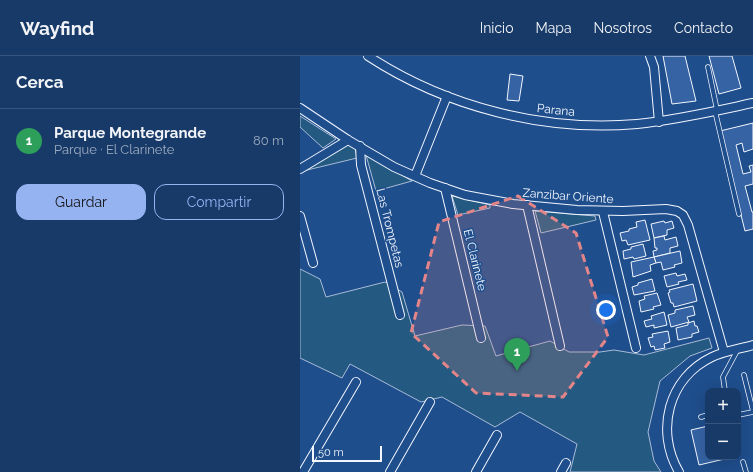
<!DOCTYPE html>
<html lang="es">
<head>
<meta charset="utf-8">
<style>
  body { margin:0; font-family:Raleway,sans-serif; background:#20416f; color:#f1f3f6 }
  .controls { position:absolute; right:12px; bottom:12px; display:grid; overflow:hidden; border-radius:8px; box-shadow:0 4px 16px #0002 }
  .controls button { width:36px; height:36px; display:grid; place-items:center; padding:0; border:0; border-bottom:1px solid #36547d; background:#173a69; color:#f1f3f6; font:20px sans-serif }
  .scale { position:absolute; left:12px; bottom:10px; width:70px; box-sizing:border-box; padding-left:4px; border:2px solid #f2f6ff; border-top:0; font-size:11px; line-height:14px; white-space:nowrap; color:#f2f6ff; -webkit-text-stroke:3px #1f4e8c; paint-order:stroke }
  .you { position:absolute; left:306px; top:254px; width:14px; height:14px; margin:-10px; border:3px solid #fff; border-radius:50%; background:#1a73e8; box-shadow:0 0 0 6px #1a73e833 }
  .badge { display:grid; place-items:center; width:26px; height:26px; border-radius:50%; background:#95b2f1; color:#fff; font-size:13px; font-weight:700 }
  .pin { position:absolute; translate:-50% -33px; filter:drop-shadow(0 1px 2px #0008) }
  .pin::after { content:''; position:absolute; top:21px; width:14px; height:12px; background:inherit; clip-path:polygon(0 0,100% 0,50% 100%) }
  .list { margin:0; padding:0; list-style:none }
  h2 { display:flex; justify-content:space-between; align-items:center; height:52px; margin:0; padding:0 16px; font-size:17px }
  h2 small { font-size:13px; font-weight:400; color:#9eadc0 }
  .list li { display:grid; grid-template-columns:26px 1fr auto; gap:12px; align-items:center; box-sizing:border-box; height:64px; padding:0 16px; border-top:1px solid #36547d }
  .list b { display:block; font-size:15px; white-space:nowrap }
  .list p { margin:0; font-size:13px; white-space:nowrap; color:#9eadc0 }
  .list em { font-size:13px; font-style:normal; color:#9eadc0 }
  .actions { display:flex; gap:8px; padding:12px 16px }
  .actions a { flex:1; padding:9px 0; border:1px solid #95b2f1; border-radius:12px; text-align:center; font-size:14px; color:#95b2f1 }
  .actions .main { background:#95b2f1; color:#111 }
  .map { position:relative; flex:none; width:453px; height:416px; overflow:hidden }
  header { display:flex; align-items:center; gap:24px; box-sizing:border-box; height:56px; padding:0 20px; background:#173a69; border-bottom:1px solid #36547d }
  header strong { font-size:19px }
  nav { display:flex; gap:22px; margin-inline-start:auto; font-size:14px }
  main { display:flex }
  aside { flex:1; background:#173a69 }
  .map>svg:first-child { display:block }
</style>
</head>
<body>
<header>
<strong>Wayfind</strong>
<nav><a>Inicio</a><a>Mapa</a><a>Nosotros</a><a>Contacto</a></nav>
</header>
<main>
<aside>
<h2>Cerca<small></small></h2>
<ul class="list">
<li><span class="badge" style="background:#2e9e5b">1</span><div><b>Parque Montegrande</b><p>Parque · El Clarinete</p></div><em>80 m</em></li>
</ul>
<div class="actions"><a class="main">Guardar</a><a>Compartir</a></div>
</aside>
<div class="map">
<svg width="453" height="416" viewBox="0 0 453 416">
  <rect width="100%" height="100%" fill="#1f4e8c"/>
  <g fill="#245a82" stroke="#a8bbd7">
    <polygon points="0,60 36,83 23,92 0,71"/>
    <polygon points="50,87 55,92 57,102 3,115"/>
    <polygon points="66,99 112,125 76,135"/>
    <polygon points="152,140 190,149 190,152 158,159"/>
    <polygon points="235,155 295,160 296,164 241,177"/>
    <polygon points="0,213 20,223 26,241 85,226 102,236 115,280 162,269 185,270 196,300 250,285 269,296 300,296 314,294 344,299 409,282 412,292 390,300 360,325 348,376 354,405 361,416 270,416 277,388 220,356 195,371 142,341 121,346 50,308 42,322 0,302"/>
  </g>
  <g fill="#3563a3" stroke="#f2f6ff">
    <polygon points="363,0 385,0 396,45 372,48"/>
    <polygon points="409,0 432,0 441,32 419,38"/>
    <polygon points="210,18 223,20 219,45 207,44"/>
    <polygon points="453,67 453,93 444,96 442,87 436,89 443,118 451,116 449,110 453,109 453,128 445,130 452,156 453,156 453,173 445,175 420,75"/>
    <polygon points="345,164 350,184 328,189 326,184 322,185 320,177 329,175 329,173 337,171 336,166"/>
    <polygon points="364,165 365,167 372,165 374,172 367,174 367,179 354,182 351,168"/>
    <polygon points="364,180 365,184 376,181 378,190 370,192 370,197 354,201 353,195 357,194 357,192 355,192 354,182"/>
    <polygon points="343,188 346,200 334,203 333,201 324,203 323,195 331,193 331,191"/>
    <polygon points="380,195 382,207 374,209 375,211 363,214 361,206 356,207 354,201"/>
    <polygon points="354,201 356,207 350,209 351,215 333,221 331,206"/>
    <polygon points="376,217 377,220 385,218 387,224 378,226 379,228 367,231 364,220"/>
    <polygon points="352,223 355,235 334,239 332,231 338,229 338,227"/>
    <polygon points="393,228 397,245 374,251 373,247 371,247 368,237 370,236 369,234"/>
    <polygon points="357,237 361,249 353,251 354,253 341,256 339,245 345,243 344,240"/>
    <polygon points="393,250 395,259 387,261 389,266 371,271 368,259 375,257 375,254"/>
    <polygon points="364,256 367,269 354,272 354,269 346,271 344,265 352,263 351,260"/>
    <polygon points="394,265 395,270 397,270 399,276 392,278 392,281 378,284 376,272 388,269 388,267"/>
    <polygon points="368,275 370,286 364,288 365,292 355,294 354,290 351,291 348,282 353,281 352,278"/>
    <polygon points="408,370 408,401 433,401 399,409 391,374"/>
  </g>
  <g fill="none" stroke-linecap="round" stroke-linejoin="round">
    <g stroke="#f2f6ff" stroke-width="5.5">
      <g id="service">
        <polyline points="408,11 417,54"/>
        <polyline points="415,55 439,158"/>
        <polyline points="444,319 453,355"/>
        <polyline points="425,335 423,321 438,293"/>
        <polyline points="438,359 453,356"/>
        <polyline points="401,361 408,359"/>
        <polyline points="443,406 446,416"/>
      </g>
    </g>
    <g stroke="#f2f6ff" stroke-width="10">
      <g id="minor">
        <path d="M 68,0 C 146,51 244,76 337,68 C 376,64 415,55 453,47"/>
        <polyline points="350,0 354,11 359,66"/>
        <polyline points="0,52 48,84 94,111 130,127 165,139 213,148 277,154 323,155 366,153 377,155 383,159 388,169 424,296"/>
        <polyline points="60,90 61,109 100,259"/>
        <polyline points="0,113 48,84"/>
        <polyline points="115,120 147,40"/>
        <polyline points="145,132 181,282"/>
        <polyline points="227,149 260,290"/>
        <polyline points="303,156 336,292"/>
        <polyline points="0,160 13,207"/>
        <polyline points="3,416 56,326"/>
        <polyline points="90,416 130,346"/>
        <polyline points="176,416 197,379"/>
        <polyline points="261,416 266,407"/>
        <path d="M 379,416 C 355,375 368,322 412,301 C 425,295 439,293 453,289"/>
      </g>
    </g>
    <use href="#service" stroke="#1f4e8c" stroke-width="4"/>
    <use href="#minor" stroke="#1f4e8c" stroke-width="8"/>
  </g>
  <path fill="#e38589" fill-opacity="0.2" stroke="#e38589" stroke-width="3" stroke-dasharray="8 5" stroke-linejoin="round" d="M 218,140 L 276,177 L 308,281 L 263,341 L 176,337 L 111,277 L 139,166 Z"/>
  <g text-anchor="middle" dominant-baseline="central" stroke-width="3" stroke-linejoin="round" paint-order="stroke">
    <g font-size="12" fill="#f2f6ff" stroke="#1f4e8c">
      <text transform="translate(256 54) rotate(6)">Parana</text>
      <text transform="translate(268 140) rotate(4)">Zanzibar Oriente</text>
      <text transform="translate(90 172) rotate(76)">Las Trompetas</text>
      <text transform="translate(175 204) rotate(76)">El Clarinete</text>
    </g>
  </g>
</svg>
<div class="controls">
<button>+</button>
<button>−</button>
</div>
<div class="scale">50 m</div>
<div class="you"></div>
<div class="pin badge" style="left:217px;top:315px;background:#2e9e5b">1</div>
</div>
</main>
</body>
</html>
